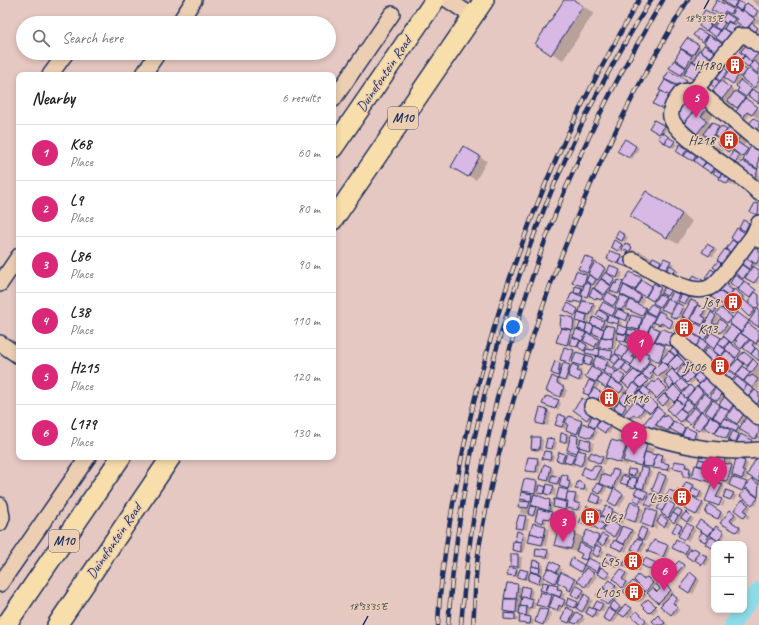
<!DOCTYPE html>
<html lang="en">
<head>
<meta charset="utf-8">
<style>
  body { margin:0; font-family:Caveat,sans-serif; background:#f2f2f2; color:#202124 }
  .controls { position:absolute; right:12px; bottom:12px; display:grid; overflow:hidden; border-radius:8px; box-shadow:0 2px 6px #0003 }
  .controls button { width:36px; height:36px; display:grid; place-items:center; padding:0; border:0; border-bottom:1px solid #e0e0e0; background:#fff; color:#202124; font:20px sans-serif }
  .you { position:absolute; left:513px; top:327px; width:14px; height:14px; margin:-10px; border:3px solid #fff; border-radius:50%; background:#1a73e8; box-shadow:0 0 0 6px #1a73e833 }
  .badge { display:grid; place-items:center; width:26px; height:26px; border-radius:50%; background:#db2777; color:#fff; font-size:13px; font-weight:700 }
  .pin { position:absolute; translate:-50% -33px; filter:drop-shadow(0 1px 2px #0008) }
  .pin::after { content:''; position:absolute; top:21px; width:14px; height:12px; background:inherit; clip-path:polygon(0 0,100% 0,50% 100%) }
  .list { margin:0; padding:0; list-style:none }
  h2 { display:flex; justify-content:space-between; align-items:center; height:52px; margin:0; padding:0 16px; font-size:17px }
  h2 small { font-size:13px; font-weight:400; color:#757577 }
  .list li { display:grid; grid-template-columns:26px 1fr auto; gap:12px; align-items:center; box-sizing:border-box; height:56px; padding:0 16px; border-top:1px solid #e0e0e0 }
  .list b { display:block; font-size:15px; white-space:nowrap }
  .list p { margin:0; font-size:13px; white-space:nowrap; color:#757577 }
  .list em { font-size:13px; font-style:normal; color:#757577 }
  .icon { flex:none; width:22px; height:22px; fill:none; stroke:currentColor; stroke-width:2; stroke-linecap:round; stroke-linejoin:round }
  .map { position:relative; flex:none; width:759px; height:625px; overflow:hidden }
  .search { position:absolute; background:#fff; box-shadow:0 2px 6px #0003; left:16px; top:16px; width:320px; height:44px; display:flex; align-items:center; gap:10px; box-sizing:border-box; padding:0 14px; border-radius:22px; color:#757577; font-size:15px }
  .panel { position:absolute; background:#fff; box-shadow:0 2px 6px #0003; left:16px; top:72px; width:320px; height:388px; border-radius:8px }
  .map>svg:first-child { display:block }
</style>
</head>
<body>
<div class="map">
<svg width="759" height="625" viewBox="0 0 759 625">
  <rect width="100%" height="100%" fill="#e6c8c2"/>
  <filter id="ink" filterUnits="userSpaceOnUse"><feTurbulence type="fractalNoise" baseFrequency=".025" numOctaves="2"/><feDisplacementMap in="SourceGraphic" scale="8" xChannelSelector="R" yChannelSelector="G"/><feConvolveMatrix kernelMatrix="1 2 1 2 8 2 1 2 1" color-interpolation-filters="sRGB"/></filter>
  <g filter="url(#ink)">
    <g fill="#0003" fill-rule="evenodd">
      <polygon points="565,0 573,0 594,13 563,60 537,44"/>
      <path d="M 723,0 L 736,0 L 759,12 L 759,24 L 757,22 L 754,25 L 759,29 L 759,40 L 738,22 L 735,26 L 743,29 L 726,28 L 724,31 L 735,38 L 711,70 L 694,60 L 683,78 L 690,82 L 686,89 L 678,78 L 681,74 L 670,67 L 687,39 L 702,48 L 706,42 L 698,30 L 716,40 L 722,30 L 715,26 L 713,28 L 716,35 L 700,26 L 704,20 L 705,12 L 721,20 L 724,16 L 712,10 ZM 729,12 L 738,18 L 737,21 L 727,15 ZM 746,12 L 758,18 L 756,20 Z"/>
      <polygon points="751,0 759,0 759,6"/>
      <polygon points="740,43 759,52 759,74 752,67 743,62 741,64 748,71 759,76 759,91 725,60 738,50 742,53 737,46"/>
      <polygon points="723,67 741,78 739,81 759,94 759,102 739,90 741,88 727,79 723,83 759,109 759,120 751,113 744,122 734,116 739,108 736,106 731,112 722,107 716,93 717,88 711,83"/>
      <polygon points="697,100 714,113 708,121 720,129 728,131 730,129 737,133 747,141 743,147 749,151 759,149 759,169 744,160 745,157 743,156 740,161 759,172 759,186 741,164 732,159 729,163 712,151 716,145 723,150 722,152 731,158 733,154 718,143 721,139 717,136 714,140 706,135 703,139 696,135 684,122"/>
      <polygon points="654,122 667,129 663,134 677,144 674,148 659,138 662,134 650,127"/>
      <polygon points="626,140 639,148 632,159 619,151"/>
      <polygon points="463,148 487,161 476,180 453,167"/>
      <polygon points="684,148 759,196 759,203 740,188 728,183 721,177 678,151"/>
      <polygon points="657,199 692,221 678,244 667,238"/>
      <polygon points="743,221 752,226 748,232 740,228"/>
      <polygon points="619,233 628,237 625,242 616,237"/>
      <polygon points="615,241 624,246 625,244 634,250 632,253 624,249 622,252 615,249"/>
      <polygon points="708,245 717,250 713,257 704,251"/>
      <polygon points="753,247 759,251 759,267 756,265 754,268 759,271 758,284 748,278 747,280 732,270"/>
      <polygon points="639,251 662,263 664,259 674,264 672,267 679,271 676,276 669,272 668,274 636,256"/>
      <path d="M 585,257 L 609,271 L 611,267 L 623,273 L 621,279 L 607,271 L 606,273 L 618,282 L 624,284 L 630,273 L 652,287 L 654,285 L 663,290 L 666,285 L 682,297 L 685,292 L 694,296 L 691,301 L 708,311 L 705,319 L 707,320 L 711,314 L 719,318 L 715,325 L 716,326 L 720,320 L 741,334 L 743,332 L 708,308 L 715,305 L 734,318 L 736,315 L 723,307 L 725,305 L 713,297 L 723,281 L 732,287 L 730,289 L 746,298 L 745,301 L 757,312 L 759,309 L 751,298 L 731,283 L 739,278 L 759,295 L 759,326 L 741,307 L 737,313 L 759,331 L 759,348 L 756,345 L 754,348 L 759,351 L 759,360 L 746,349 L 745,350 L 733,342 L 731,344 L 759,364 L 759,391 L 756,388 L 755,390 L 759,394 L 759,412 L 685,340 L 682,320 L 663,309 L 661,313 L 668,316 L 665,324 L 663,326 L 656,323 L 653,328 L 661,332 L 759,422 L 759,440 L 742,429 L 739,435 L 755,443 L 753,445 L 748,442 L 746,447 L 739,445 L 707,428 L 704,432 L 686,420 L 684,423 L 681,421 L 676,402 L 666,394 L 664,396 L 672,402 L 667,407 L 653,395 L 649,399 L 660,407 L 659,409 L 667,415 L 666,417 L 699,435 L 695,444 L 672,429 L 667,439 L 650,431 L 653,414 L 647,410 L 641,418 L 637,415 L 632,420 L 616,408 L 613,408 L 601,402 L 600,403 L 584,392 L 591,379 L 587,377 L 592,367 L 562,359 L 565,348 L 596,360 L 608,362 L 611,364 L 609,368 L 627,379 L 630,375 L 615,367 L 617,364 L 612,359 L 589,354 L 571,343 L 570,346 L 557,342 L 562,327 L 573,319 L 577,321 L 578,317 L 565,310 L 568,305 L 580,311 L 582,304 L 569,300 L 582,298 L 586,300 L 585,302 L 596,306 L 594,316 L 591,315 L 588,325 L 591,325 L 593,318 L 607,323 L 606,326 L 619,330 L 619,325 L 598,315 L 599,312 L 622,322 L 621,327 L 639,333 L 640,331 L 633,329 L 628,327 L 629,323 L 600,309 L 603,303 L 618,311 L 619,308 L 605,300 L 600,299 L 598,300 L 591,296 L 590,298 L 575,292 L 576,288 L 583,290 L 584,287 L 574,283 L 587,275 L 589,277 L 590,274 L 582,270 ZM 589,281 L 597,286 L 595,288 L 588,284 ZM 612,290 L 621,295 L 619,300 L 609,294 ZM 638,291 L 656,301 L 655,303 L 663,308 L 662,310 L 650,306 L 648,310 L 628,300 L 629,298 L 642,304 L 644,299 L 636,295 ZM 663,293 L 670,297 L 668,300 L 661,296 ZM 680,301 L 689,306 L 687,309 L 678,305 ZM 627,308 L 645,317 L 644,320 L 624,313 ZM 648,311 L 658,316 L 656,319 L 647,314 ZM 694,320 L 705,325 L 703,328 L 692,324 ZM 577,321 L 581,323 L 579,331 L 576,330 ZM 568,329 L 576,331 L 575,334 ZM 582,329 L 586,331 L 585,334 L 581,331 ZM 717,329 L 725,335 L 722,340 L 713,334 ZM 694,332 L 707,340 L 705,343 L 692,335 ZM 587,334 L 602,338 L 601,342 ZM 640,335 L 655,343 L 639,353 L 620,345 L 633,364 L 632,367 L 654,381 L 655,378 L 653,376 L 655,373 L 670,387 L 668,388 L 658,380 L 651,385 L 615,356 L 616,354 L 615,356 L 612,352 L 589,350 L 590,347 L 579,340 L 598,348 L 599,346 L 615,350 L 617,339 L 637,346 ZM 749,338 L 751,339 L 746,346 L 745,346 ZM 658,341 L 666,345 L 667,344 L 674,347 L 671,351 L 657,343 ZM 717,341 L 720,343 L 713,351 L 709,348 ZM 729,351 L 739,358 L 737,361 L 728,353 ZM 680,353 L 674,360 L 672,358 ZM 652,356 L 661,363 L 657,368 L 651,365 L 653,362 L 650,360 ZM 744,362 L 749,366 L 746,370 L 741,366 ZM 668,365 L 675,370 L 679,372 L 677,375 ZM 594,366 L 617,379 L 616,381 L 593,369 ZM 700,370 L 694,378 L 692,376 ZM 732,370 L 752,386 L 751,387 L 741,382 L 730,373 ZM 678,376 L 691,384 L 696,380 L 699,386 L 712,396 L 710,398 L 700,389 L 692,389 ZM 635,380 L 641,389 L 641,390 L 633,383 ZM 672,382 L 676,383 L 684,393 L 681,396 ZM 600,383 L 608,388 L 603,395 L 596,390 ZM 625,383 L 631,388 L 622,398 L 609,389 L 611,387 L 624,394 L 627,390 L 623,387 ZM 636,398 L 637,399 L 629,409 L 619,403 L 621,400 L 629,406 ZM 716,399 L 722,403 L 721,406 L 714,402 ZM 698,406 L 712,415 L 710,418 L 696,409 ZM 729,417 L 742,425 L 741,428 L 727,420 ZM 724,425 L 734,431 L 733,433 L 723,428 Z"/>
      <polygon points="674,323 676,324 674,329 671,328"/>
      <polygon points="560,364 582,369 580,374 584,376 582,382 570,376 568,382 563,380 560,376 555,374"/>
      <polygon points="552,378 561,382 560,386 567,390 564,398 550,392"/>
      <polygon points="558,401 561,403 558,410 543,404"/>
      <polygon points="591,405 586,411 593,416 616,422 609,434 589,424 591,421 575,410"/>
      <polygon points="548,411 551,413 548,426 540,424"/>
      <polygon points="569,417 598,432 594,439 570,431 570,423 568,422 565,429 556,425 566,418 568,419"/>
      <polygon points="562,434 572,437 578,437 591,442 594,443 592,451 581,448 581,451 590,456 591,453 606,459 612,441 628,447 630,439 654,449 652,454 666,458 665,464 672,467 671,471 649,468 648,470 652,472 646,490 640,490 660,499 654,508 646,504 648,500 646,498 643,504 634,499 638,489 619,482 616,491 626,496 620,507 609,501 615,489 608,486 604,495 598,492 603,475 610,478 613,470 622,474 621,476 638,480 639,478 628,475 635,471 640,473 642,467 628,463 627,466 607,458 604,465 588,457 585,467 575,463 574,466 560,462 557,460 564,455 576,457 578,453 569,450 570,444 561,441"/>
      <polygon points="540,438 543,440 542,451 535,451 532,449"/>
      <polygon points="554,440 557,442 555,450 546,447"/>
      <polygon points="551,453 554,455 553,461 543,458"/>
      <polygon points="701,453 725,458 732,462 731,466 735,468 745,462 748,464 745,473 759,481 748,475 746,480 737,477 736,479 749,484 759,484 759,496 748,488 747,491 759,499 756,506 742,496 745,492 715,479 714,482 725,486 719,499 719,505 706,501 713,483 693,476 693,479 687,478 684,476 684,471 674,467 674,462 686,464 689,466 689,469 695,472"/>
      <polygon points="529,458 541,461 539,473 526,470"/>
      <polygon points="594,466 604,470 598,481 585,476 592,471"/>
      <polygon points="551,468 554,470 553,476 562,479 563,475 571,479 570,483 573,485 572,490 541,479"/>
      <polygon points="660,474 669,478 663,495 653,490"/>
      <path d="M 536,482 L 540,484 L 539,486 L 547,489 L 553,487 L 556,489 L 555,496 L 538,492 L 538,496 L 553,503 L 552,513 L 555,515 L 554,520 L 547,519 L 546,524 L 536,521 L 537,517 L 520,513 L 521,507 L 528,503 L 521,499 L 529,494 L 522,490 ZM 529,493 L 535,494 L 534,496 ZM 526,501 L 533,502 L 532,505 ZM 533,504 L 538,507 L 537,509 L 532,507 Z"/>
      <polygon points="578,483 588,488 587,492 576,488"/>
      <polygon points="693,486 697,488 696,490 704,494 702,499 693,495 693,498 705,505 699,516 686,509 687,505 670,499"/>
      <polygon points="559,489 567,491 571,494 579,497 577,504 583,506 580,511 569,508 568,511 554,507"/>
      <polygon points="727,491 737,496 734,501 728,498"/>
      <polygon points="593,494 604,500 601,505 594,502"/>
      <polygon points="663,500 694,519 691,523 682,518 677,524 662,513 664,511 659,508"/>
      <polygon points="723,500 725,502 723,507 721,506"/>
      <polygon points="742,501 752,507 747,512 750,516 748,519 735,510"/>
      <polygon points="631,502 644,509 638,523 625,518 622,524 603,515 602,518 635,532 626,552 613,545 617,542 618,538 597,528 581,523 588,507 603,513 606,507 625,519"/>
      <polygon points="710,505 724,515 721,520 707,512"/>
      <polygon points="574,513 577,515 575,527 563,524"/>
      <polygon points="656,513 659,515 658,521 661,517 671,522 668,528 658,522 656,529 644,524"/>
      <polygon points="733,513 738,516 732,523 742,529 740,533 722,523"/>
      <polygon points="519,516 529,519 527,530 516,527"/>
      <path d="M 703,523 L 714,531 L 716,528 L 726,534 L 719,544 L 714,544 L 714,548 L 700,538 L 703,531 ZM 713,536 L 719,542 L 711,539 Z"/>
      <polygon points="677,524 684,528 690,526 696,530 688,541 674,531"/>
      <polygon points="546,527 549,529 546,546 530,542"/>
      <polygon points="641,529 650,533 646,541 638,536"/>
      <path d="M 588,531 L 601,538 L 602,535 L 611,540 L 607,547 L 600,543 L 598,547 L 605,551 L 601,558 L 593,554 L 590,560 L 603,567 L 602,569 L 612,576 L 609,580 L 587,566 L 586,569 L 597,576 L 589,588 L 579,581 L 584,573 L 570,565 L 573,560 L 585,566 L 588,560 L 585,559 L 584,554 L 578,551 L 578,552 L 563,549 L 555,545 L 576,533 L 584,538 ZM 582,541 L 595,549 L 594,552 L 580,544 Z"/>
      <polygon points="518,532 526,536 524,553 513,550 514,542 522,543 516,540"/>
      <polygon points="637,539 646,544 642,553 632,548"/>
      <polygon points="677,541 710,559 706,566 698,560 697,562 674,547"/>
      <polygon points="667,546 670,548 666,558 652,552"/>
      <polygon points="537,549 551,553 550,559 536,555"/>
      <polygon points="631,552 666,569 662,575 642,565 639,572 623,564 621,568 606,560 609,554 625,563"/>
      <polygon points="512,555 522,557 521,568 512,566"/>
      <path d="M 534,562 L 544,565 L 542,576 L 544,577 L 551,563 L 562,569 L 560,573 L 578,582 L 576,586 L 586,592 L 584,595 L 593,600 L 589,608 L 599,613 L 597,618 L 588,613 L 590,609 L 588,608 L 586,613 L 567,604 L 565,607 L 585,619 L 580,625 L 573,622 L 572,624 L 565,622 L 566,608 L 563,606 L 560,612 L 536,604 L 534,609 L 530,608 L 529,618 L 534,620 L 533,625 L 525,625 L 520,622 L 527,617 L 519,613 L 511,613 L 518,617 L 518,621 L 505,618 L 511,615 L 504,611 L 507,584 L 521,587 L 520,596 L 530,589 L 533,591 L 531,600 L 538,603 L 541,593 L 554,598 L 555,595 L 545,591 L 543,585 L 508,574 L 516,570 L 530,574 ZM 544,577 L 569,588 L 568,589 L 582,600 L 580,604 L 568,603 L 554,597 L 555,595 L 564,598 L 565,593 L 560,591 L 561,588 L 557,586 L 543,583 Z"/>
      <polygon points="682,564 686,567 678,577 670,571"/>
      <polygon points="624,572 629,575 625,582 630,585 638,577 644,580 647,578 656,585 652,589 658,593 662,589 662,581 665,582 674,593 672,595 680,600 675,606 680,609 675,616 649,593 643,590 647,596 641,602 630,599 626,589 614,579"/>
      <polygon points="694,576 700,580 693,594 682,587"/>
      <polygon points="611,581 619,588 614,594 611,592"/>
      <polygon points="606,591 617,600 615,603 622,609 629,607 634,611 628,618 620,613 614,623 604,617 616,612 598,595"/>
      <polygon points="598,602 606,607 603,612 595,607"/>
      <polygon points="651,602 658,609 653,614 650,612"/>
      <polygon points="547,611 551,613 547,625 539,623"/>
      <polygon points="637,612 640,614 651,625 641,625 633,616"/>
      <polygon points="658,616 661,618 668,625 657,625"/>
    </g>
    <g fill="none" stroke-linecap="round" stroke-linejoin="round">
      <g stroke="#8cdce8" stroke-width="16">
        <polyline points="744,609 759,590"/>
        <polyline points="732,625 743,610"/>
      </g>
    </g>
    <g fill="#d8b8e4" stroke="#1b2f5e">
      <polygon points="564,0 574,0 583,6 551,55 535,44"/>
      <polygon points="717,0 733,9 730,14 725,11 723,15 720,13 719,14 711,10"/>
      <polygon points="722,0 738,0 733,8"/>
      <polygon points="738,1 744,4 741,11 735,7"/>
      <polygon points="747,3 758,11 754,17 742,10"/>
      <polygon points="735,8 742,12 743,10 755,19 746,29 735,21 737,19 731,15"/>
      <polygon points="705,10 718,17 713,25 700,18"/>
      <polygon points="726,13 735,19 732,23 728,21 727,24 721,20"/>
      <polygon points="719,19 725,23 720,30 714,27"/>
      <polygon points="703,20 711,25 706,31 699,26"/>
      <polygon points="728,22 740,27 735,35 724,29"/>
      <polygon points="752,23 758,28 751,36 746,31"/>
      <polygon points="711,26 720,31 716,37 707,31"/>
      <polygon points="722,28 733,35 726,45 716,38"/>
      <polygon points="698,29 708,35 703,42 693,35"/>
      <polygon points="709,35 726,46 719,54 704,43"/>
      <polygon points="687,38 699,45 693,55 680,48"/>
      <polygon points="749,42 759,52 751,62 741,51"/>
      <polygon points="704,45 717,53 714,59 700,51"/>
      <polygon points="681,49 692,56 686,67 675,59"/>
      <polygon points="737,49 744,56 739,61 732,54"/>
      <polygon points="699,50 714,60 708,69 693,61"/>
      <polygon points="730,53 747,71 740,77 723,60"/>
      <polygon points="745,56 752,63 748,67 740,61"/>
      <polygon points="674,60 686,68 681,75 669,68"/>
      <polygon points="692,61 704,69 696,81 684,74"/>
      <polygon points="754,61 759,65 759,75 749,66"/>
      <polygon points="722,66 728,71 720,81 714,76"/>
      <polygon points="749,68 759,76 759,81 754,88 741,78"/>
      <polygon points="730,70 738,76 733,84 724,78"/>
      <polygon points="669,71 687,80 683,88 664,79"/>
      <polygon points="714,77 719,82 715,88 709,83"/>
      <polygon points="665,80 677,87 671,97 659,90"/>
      <polygon points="740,80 752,89 746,97 737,91 739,88 736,86"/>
      <polygon points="721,81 731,88 718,104 711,99 715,93 713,91"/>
      <polygon points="752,89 759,93 759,103 748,96"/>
      <polygon points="661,91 670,96 663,109 653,104"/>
      <polygon points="735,91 745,98 737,108 728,101"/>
      <polygon points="690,94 700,102 684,122 674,114"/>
      <polygon points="745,98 758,107 752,115 747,112 741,121 733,116"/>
      <polygon points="701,103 707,109 701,116 707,121 695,136 683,125"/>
      <polygon points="754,118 759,122 759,127 754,134 745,128"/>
      <polygon points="654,120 665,126 659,134 649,128"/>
      <polygon points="712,122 719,127 710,139 703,134"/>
      <polygon points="721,126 727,130 719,139 714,135"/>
      <polygon points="729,128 740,137 728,152 717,143"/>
      <polygon points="662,132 669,137 664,143 658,138"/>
      <polygon points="668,137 675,141 671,147 665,143"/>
      <polygon points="625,139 636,146 629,158 617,151"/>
      <polygon points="737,142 748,149 742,157 732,149"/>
      <polygon points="680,144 687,149 683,156 676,151"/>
      <polygon points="752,144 759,148 758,169 743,160"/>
      <polygon points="463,146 480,156 468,177 451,167"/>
      <polygon points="688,150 696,155 693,161 684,156"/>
      <polygon points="733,151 739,155 736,162 729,159"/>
      <polygon points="698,156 706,161 702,167 694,161"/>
      <polygon points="742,161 758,170 753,181 737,169"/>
      <polygon points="707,162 715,168 711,173 702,167"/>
      <polygon points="717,167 723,171 719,177 713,173"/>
      <polygon points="723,171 732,176 727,184 719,179"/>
      <polygon points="646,191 682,214 667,238 630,216"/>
      <polygon points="755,203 759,204 758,215 750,212"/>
      <polygon points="743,220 749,223 745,231 739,228"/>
      <polygon points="737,228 747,234 740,245 731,238"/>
      <polygon points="618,231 625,235 622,241 615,238"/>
      <polygon points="614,240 622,244 618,251 611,247"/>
      <polygon points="732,240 741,246 734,255 726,249"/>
      <polygon points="625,243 632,247 629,252 622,249"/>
      <polygon points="707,244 714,248 709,256 702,252"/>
      <polygon points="753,246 759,250 759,259 756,264 745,257"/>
      <polygon points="725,249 732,255 725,266 717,260"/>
      <polygon points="610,251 622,255 618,264 607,259"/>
      <polygon points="585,256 594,260 587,273 578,269"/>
      <polygon points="743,256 753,263 749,269 739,262"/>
      <polygon points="622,257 635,262 633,269 619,264"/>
      <polygon points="653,257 661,261 657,269 649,264"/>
      <polygon points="664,258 671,261 664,273 658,269"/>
      <polygon points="718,261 723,266 719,272 713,267"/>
      <polygon points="737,261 749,270 743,279 731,270"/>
      <polygon points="595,262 605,268 598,280 588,274"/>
      <polygon points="610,265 620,270 617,278 607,273"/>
      <polygon points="670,265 676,269 672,275 666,271"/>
      <polygon points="753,266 759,270 759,276 754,283 745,278"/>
      <polygon points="711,269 718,273 712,282 705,278"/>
      <polygon points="576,271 587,275 583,286 572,283"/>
      <polygon points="606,272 615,279 611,285 601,278"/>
      <polygon points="630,272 642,278 635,290 622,284"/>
      <polygon points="589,275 596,279 593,285 586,281"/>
      <polygon points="694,275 704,281 700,287 690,282"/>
      <polygon points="735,275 744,281 738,289 730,283"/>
      <polygon points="601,279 611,286 604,295 594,288"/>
      <polygon points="618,280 623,282 618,294 610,291 614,283 616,284"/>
      <polygon points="642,280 652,286 645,297 635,291"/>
      <polygon points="723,280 729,284 727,287 733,290 728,296 717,289"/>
      <polygon points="744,281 756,290 750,298 738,290"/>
      <polygon points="585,282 591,285 587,297 581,295"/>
      <polygon points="654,283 661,288 653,301 646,297"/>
      <polygon points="666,284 672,288 667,296 661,293"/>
      <polygon points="624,285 641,296 638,303 620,294"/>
      <polygon points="575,286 582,288 580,294 574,293"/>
      <polygon points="593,288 603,296 601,300 596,298 595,299 589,295"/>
      <polygon points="716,289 728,297 723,305 711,297"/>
      <polygon points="734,289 743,296 732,314 722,308"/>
      <polygon points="673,290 679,294 675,303 668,299"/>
      <polygon points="684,291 691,294 685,304 678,301"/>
      <polygon points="572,292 583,297 581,303 574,301 573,303 568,301"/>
      <polygon points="608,292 618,298 613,306 603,300"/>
      <polygon points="755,292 759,295 759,305 756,309 748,302"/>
      <polygon points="659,294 666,297 660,307 653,303"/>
      <polygon points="621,295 630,300 621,310 615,307"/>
      <polygon points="667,298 675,303 670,313 661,309"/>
      <polygon points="743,299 755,310 749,317 738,306"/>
      <polygon points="630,300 646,308 642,316 626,309"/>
      <polygon points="691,300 698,303 689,320 682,316"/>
      <polygon points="582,301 594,303 590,315 579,312"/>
      <polygon points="711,301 718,306 714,313 707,308"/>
      <polygon points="603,302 616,309 612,316 599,309"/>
      <polygon points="568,303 578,309 575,316 564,310"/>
      <polygon points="677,303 683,306 677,319 670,316"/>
      <polygon points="652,304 659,308 655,316 646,311 650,305"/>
      <polygon points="698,305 705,309 702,316 706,318 703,325 691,320"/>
      <polygon points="721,308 732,317 727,323 716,314"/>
      <polygon points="758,308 759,309 759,327 749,321"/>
      <polygon points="618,309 629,314 626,321 614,316"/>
      <polygon points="599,310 607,315 605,320 596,315"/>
      <polygon points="659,311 665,314 664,316 673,321 670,328 661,323 660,325 653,322"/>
      <polygon points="578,312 587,315 585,324 576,321"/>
      <polygon points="645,312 655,317 644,338 638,335"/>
      <polygon points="711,312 716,316 712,323 716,325 711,332 703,327"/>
      <polygon points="737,312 749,321 741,332 729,323"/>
      <polygon points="561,315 574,318 573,330 560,327"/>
      <polygon points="608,315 619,319 618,324 606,321"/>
      <polygon points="631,315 642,318 639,330 627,327"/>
      <polygon points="593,317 604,321 601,328 590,324"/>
      <polygon points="683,317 694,324 684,340 674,331"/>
      <polygon points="720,319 727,325 720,333 714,328"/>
      <polygon points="580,323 587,324 585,331 578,329"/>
      <polygon points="587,323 594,326 591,334 585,332"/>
      <polygon points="696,323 710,331 704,340 691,332"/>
      <polygon points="748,323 759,331 759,338 756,344 741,333"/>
      <polygon points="605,325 615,327 613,338 602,337"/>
      <polygon points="618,325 628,328 626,334 616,332"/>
      <polygon points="731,325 740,332 732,343 723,336"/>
      <polygon points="594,326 604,329 601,337 592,333"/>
      <polygon points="651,326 660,330 653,343 645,339"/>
      <polygon points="561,328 571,330 567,345 556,342"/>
      <polygon points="662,328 676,335 670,346 655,341"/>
      <polygon points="576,329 586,333 582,341 573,337"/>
      <polygon points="628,329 637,331 635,337 627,334"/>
      <polygon points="690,332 701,339 693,350 683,344"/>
      <polygon points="711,332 721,338 714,349 705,342"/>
      <polygon points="587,333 599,339 595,347 583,341"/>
      <polygon points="618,333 627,335 625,342 616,339"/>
      <polygon points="740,333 749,339 741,349 735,344 737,341 735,340"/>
      <polygon points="629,335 637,338 634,345 626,342"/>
      <polygon points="723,336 729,341 724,348 718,343"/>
      <polygon points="572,337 580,340 577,347 569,344"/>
      <polygon points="601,337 613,339 612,349 598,347"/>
      <polygon points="645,339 653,343 654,341 665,346 659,363 640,350"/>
      <polygon points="701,339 708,344 699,355 693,351"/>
      <polygon points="750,340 754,342 752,345 755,348 751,354 743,348"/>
      <polygon points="580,341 587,345 584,351 578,347"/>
      <polygon points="729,342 741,351 736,358 725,349"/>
      <polygon points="620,343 629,348 623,358 615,353"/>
      <polygon points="676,343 682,347 676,356 670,351"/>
      <polygon points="718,344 726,350 720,356 713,350"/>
      <polygon points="564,347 574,350 570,362 560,360"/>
      <polygon points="630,347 636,350 632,357 635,358 632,365 622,359"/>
      <polygon points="708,347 718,355 710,364 701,356"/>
      <polygon points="595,348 600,349 599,356 585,353 586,349 594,350"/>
      <polygon points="684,348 697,362 689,369 677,354"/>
      <polygon points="756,348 759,351 759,361 751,354"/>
      <polygon points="600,349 613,351 611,359 599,356"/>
      <polygon points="640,350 649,354 647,357 650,359 641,374 630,367"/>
      <polygon points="669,351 675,356 667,365 661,360"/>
      <polygon points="726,351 736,359 730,366 721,357"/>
      <polygon points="576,352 586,355 582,366 572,363"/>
      <polygon points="744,352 753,359 747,366 738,358"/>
      <polygon points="615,354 620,358 615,364 610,360"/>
      <polygon points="586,355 593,357 590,366 584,364"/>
      <polygon points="677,355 684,362 675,371 668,364"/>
      <polygon points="718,355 730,367 722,377 710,365"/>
      <polygon points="596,356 608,361 603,371 592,366"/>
      <polygon points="620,359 626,363 619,371 613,367"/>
      <polygon points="738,359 744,364 736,374 729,369"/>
      <polygon points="753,359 758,364 751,373 746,369"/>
      <polygon points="555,361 560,363 558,376 551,373"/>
      <polygon points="662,361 669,368 658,377 652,371"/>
      <polygon points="563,363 570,365 565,381 558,379"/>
      <polygon points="626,363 632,369 627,375 622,369"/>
      <polygon points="649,363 655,366 650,374 653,375 650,380 642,375"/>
      <polygon points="696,363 701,368 694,376 689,371"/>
      <polygon points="572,364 579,367 577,371 581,373 579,381 568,376"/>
      <polygon points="684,364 689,370 681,378 677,374"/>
      <polygon points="607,365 616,371 612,377 603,372"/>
      <polygon points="743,366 750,373 743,381 736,375"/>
      <polygon points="591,367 601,372 596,382 585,377"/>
      <polygon points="672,369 681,380 675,385 666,375"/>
      <polygon points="701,369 708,374 699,384 693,378"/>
      <polygon points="634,370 641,375 629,388 622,382"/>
      <polygon points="728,370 736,376 732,380 725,374"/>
      <polygon points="617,371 625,376 620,384 611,378"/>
      <polygon points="689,371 694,376 687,383 682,378"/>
      <polygon points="602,373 611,379 606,388 597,382"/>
      <polygon points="642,375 648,381 641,388 635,382"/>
      <polygon points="708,375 717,384 708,395 698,386"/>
      <polygon points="752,375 758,379 752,388 744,381 748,376 750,377"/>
      <polygon points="552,376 558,379 557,383 564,387 560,397 546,391"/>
      <polygon points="668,377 674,384 670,389 664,381"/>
      <polygon points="737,377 747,385 742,391 740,389 736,393 729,386"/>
      <polygon points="611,379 624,387 620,393 607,386"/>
      <polygon points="658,379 667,388 656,399 647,388 653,381 655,383"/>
      <polygon points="681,379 689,386 682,392 676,384"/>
      <polygon points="589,380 595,383 589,395 583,393"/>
      <polygon points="634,383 640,388 633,397 626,392"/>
      <polygon points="674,385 682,394 674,402 665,394"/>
      <polygon points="690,385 694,389 686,398 682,394"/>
      <polygon points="747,385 754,389 745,401 739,396"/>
      <polygon points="644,386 651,392 646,397 640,391"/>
      <polygon points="697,386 703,392 694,404 687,398"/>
      <polygon points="607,387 619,395 613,406 608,407 598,401"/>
      <polygon points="716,387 724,392 717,401 710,397"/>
      <polygon points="594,388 602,393 596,402 588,396"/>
      <polygon points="755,390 759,393 759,401 752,409 744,403"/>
      <polygon points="639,391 647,399 641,406 633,399"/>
      <polygon points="625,392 631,396 625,405 619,400"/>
      <polygon points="704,393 712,399 703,411 701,411 695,406"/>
      <polygon points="664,394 669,399 663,406 657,401"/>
      <polygon points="682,394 687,400 683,405 677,399"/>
      <polygon points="726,395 735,402 729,411 719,404"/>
      <polygon points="546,396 559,400 555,409 542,404"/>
      <polygon points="582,398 588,402 584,409 591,414 587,420 573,410"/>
      <polygon points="649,398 658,405 650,413 641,407"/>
      <polygon points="677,400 683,405 673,416 667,409"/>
      <polygon points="687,400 694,405 686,412 681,408"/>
      <polygon points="713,400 720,405 712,417 705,412"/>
      <polygon points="619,401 626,406 622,413 614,408"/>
      <polygon points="634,401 644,409 637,417 633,414 629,419 623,415"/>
      <polygon points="735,404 746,411 737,424 727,417"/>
      <polygon points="721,406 729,411 721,422 713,417"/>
      <polygon points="657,407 665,413 649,432 642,426"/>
      <polygon points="694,407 700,412 690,424 684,420"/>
      <polygon points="540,408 548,410 544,425 536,423"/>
      <polygon points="680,408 687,414 681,422 673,416"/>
      <polygon points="701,411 709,417 700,431 692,426"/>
      <polygon points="604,413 614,420 605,433 596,427"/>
      <polygon points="559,414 566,417 562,427 555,425"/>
      <polygon points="593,414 600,418 594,428 588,424"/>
      <polygon points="748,414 759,421 759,433 755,439 739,429"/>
      <polygon points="666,415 673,421 668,431 656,425 662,416 665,417"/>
      <polygon points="569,416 582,421 577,434 566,430 568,424 565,422"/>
      <polygon points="710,416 721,423 714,433 704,427"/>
      <polygon points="725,418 739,426 736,432 721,424"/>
      <polygon points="674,421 685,428 681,435 670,429"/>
      <polygon points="583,423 595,429 591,438 579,434"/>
      <polygon points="720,425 731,430 726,439 715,434"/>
      <polygon points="686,427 696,432 692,443 681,438"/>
      <polygon points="733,431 739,434 735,444 728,440"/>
      <polygon points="561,433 567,434 566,442 560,442"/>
      <polygon points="571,434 578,436 577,446 579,447 577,453 567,450"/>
      <polygon points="741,434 752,440 750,444 744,442 743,446 736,443"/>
      <polygon points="532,437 540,437 539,450 531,449"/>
      <polygon points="547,438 554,439 552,449 545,448"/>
      <polygon points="581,438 591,441 589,450 579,447"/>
      <polygon points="630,438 635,440 634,448 638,449 639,442 647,444 641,466 623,461"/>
      <polygon points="611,440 627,444 620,463 605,458"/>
      <polygon points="578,450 586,452 581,466 573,463"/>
      <polygon points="544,451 552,452 550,460 542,459"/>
      <polygon points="700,451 717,455 715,463 699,459"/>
      <polygon points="559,452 565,454 562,462 556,460"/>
      <polygon points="567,452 575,455 571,464 564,462"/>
      <polygon points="591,452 603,457 600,464 588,458"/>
      <polygon points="645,452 656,455 652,467 642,466"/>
      <polygon points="657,453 663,455 661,462 669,464 667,470 653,468 655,463 653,462"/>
      <polygon points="718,455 725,457 724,463 732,465 727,481 713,478"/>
      <polygon points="758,455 759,455 759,482 747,475"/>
      <polygon points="528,457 538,458 536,472 525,471"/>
      <polygon points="736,458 745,461 742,471 745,472 742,479 732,475"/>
      <polygon points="699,459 715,463 714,469 697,465"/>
      <polygon points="674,461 686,463 685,467 690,468 689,477 683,477 683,470 673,468"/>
      <polygon points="544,464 551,467 548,481 540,479"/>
      <polygon points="594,465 601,467 594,480 581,475 584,467 591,470"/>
      <polygon points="695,465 714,470 711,482 692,477"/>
      <polygon points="641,467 649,469 643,489 636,487"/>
      <polygon points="613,469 619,471 613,489 599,483 602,474 610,477"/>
      <polygon points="628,469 636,470 634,476 627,475"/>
      <polygon points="659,473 666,476 659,494 652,490"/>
      <polygon points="562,474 568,476 567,481 570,482 568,489 559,486"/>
      <polygon points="552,475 560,477 557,484 550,482"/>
      <polygon points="622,475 629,477 627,485 620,483"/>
      <polygon points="630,477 637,478 635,488 627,486"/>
      <polygon points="732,477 747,482 742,491 729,485"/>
      <polygon points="524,479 537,481 535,493 521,491"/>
      <polygon points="752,479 758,484 759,483 758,497 745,487"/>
      <polygon points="578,481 585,485 584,490 575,489"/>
      <polygon points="713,481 723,484 716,497 722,499 719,506 705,501"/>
      <polygon points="686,482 694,485 686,505 673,500 678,490 681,492"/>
      <polygon points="597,483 604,486 600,494 593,491"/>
      <polygon points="547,484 554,486 551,495 545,494"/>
      <polygon points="540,485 546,487 544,494 538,493"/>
      <polygon points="559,488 568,490 566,501 556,499"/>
      <polygon points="614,488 623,494 616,506 608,502"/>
      <polygon points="638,488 648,492 645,499 634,493"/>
      <polygon points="693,488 701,491 698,498 690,495"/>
      <polygon points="746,489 758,498 752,505 740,496"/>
      <polygon points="669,490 677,493 673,500 665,497"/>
      <polygon points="726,490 734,493 730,500 723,497"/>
      <polygon points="521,492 532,494 531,501 520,499"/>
      <polygon points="567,493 576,494 574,502 580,504 577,510 567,508 568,501 566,501"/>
      <polygon points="592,493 601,497 598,504 589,501"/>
      <polygon points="651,493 657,497 651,507 645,504"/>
      <polygon points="534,494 550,500 549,511 531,505"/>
      <polygon points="636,494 642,497 639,503 633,499"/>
      <polygon points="691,496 703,503 696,515 684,509"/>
      <polygon points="663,498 668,501 662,511 657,509"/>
      <polygon points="554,499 566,502 565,510 553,507"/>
      <polygon points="742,500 749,505 744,510 747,513 744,518 734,510"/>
      <polygon points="520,501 530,502 528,508 518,507"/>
      <polygon points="631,501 641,506 635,522 624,518"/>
      <polygon points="668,501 675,505 668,518 661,513"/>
      <polygon points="709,504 721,512 718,519 705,513"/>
      <polygon points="531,506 536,507 533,516 528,514"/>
      <polygon points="587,506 601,511 593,528 579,523"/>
      <polygon points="606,506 613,509 608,519 601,515"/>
      <polygon points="647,508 657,512 652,528 640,523"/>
      <polygon points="677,508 682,511 679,517 673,513"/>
      <polygon points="538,509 552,512 551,519 544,518 543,523 535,521"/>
      <polygon points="730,510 735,514 730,521 740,527 736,532 720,523"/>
      <polygon points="564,511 574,512 572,526 562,525"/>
      <polygon points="612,511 622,516 619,523 609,518"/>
      <polygon points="686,512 691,517 687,522 681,518"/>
      <polygon points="673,513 678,516 674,523 669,519"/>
      <polygon points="519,515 526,516 523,529 515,528"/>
      <polygon points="661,515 668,520 664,527 657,522"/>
      <polygon points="601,516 609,519 605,525 598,521"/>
      <polygon points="609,520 620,526 614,537 603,531"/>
      <polygon points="700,520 713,529 708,536 695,527"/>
      <polygon points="598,521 605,525 601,531 594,527"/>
      <polygon points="533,523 546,526 544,537 530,533"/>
      <polygon points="677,523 682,526 677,534 672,531"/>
      <polygon points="687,523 693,527 684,540 678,536"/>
      <polygon points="622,526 632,530 624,544 616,541"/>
      <polygon points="716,526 724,532 718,541 710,535"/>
      <polygon points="641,527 647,530 643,540 637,536"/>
      <polygon points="558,530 576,532 571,549 554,545"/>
      <polygon points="587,530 599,536 593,548 581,542"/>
      <polygon points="517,531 523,533 521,542 515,541"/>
      <polygon points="702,532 709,536 705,542 698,538"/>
      <polygon points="530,533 544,537 542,545 528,542"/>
      <polygon points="602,534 608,537 603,546 597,542"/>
      <polygon points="711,537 717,540 712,548 705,544"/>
      <polygon points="637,538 643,541 638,552 631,549"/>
      <polygon points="676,539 688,546 685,554 672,548"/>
      <polygon points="614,540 625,545 622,551 611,546"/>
      <polygon points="654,540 668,545 663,557 647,551"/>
      <polygon points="513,541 521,542 521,552 512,550"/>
      <polygon points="580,543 591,549 586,560 580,558 582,554 576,551"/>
      <polygon points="596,545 602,548 598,557 592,554"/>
      <polygon points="536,548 548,550 547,557 535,556"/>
      <polygon points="694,548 699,551 693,561 686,556 690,549 692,550"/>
      <polygon points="631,551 642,556 635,571 623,565"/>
      <polygon points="608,553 621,559 618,567 605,561"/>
      <polygon points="700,553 707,556 702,565 695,560"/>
      <polygon points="511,554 518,554 518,567 511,566"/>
      <polygon points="572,558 584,565 581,572 569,565"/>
      <polygon points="588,558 601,564 597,572 584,565"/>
      <polygon points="645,558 663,566 659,574 641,565"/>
      <polygon points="533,560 541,562 540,568 532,566"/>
      <polygon points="551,561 560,566 556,572 548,568"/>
      <polygon points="679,561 684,565 674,576 669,571"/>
      <polygon points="532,566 540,568 539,574 530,571"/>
      <polygon points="509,567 517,569 515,576 507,575"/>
      <polygon points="601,567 609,573 606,579 597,574"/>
      <polygon points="548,568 559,574 555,583 543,577"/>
      <polygon points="586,568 594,573 585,587 577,581"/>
      <polygon points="520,569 528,571 525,579 517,577"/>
      <polygon points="621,569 626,573 622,579 626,582 622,588 613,579"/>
      <polygon points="530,572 541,575 538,584 528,580"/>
      <polygon points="561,572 575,579 570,591 567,589 568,588 557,582"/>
      <polygon points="690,572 697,578 689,593 680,587"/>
      <polygon points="638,575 643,579 647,577 653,583 645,592 634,580"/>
      <polygon points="661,579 671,590 658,603 647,593 653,588 657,592 660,589 656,584"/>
      <polygon points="610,580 616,586 610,593 603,587"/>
      <polygon points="633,581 645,594 637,601 632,599 630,599 623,591"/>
      <polygon points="543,582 548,583 546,592 540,590"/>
      <polygon points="507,583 518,584 516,599 504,598"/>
      <polygon points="549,583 558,585 557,589 562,590 560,597 546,592"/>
      <polygon points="576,585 584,590 578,599 571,594"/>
      <polygon points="522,586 530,588 528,598 520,597"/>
      <polygon points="603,588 615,598 607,605 596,595"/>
      <polygon points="540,592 552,595 548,608 536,605"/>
      <polygon points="585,594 590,598 582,612 576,608"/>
      <polygon points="672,594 677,598 673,603 677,607 671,615 660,606"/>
      <polygon points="554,595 565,600 562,607 559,605 557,611 549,608"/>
      <polygon points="522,597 533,599 531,608 520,606"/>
      <polygon points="568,598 578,602 575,608 566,605"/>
      <polygon points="504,599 517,599 516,613 503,611"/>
      <polygon points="648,599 656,606 649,613 641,605"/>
      <polygon points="597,601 603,604 599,611 593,608"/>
      <polygon points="614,601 620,607 616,612 609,607"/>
      <polygon points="625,604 632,608 624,617 618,613"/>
      <polygon points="520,606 527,607 526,616 519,614"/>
      <polygon points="566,607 574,611 569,623 561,620"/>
      <polygon points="589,607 596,610 593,617 586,613"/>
      <polygon points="539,608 548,610 543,625 535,622"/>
      <polygon points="608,608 616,613 610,622 603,618"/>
      <polygon points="637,611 646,620 642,625 631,616"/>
      <polygon points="576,612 583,616 576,624 571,622"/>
      <polygon points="504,613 515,614 515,620 504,619"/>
      <polygon points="520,615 531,617 530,624 519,623"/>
      <polygon points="658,615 665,623 662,625 656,625 652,621"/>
    </g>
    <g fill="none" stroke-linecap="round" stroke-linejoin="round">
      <g stroke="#1b2f5e" stroke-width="18">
        <g id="minor">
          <polyline points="448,0 472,16"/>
          <polyline points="179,23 194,0"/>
          <polyline points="50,75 66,53"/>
          <polyline points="143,75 158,53"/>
          <polyline points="696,89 739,36 747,36 759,45"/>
          <polyline points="333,100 392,14"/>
          <path d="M 759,142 L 696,89 L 682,92 C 677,99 669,107 671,117 C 674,136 743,174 759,193"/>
          <polyline points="759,223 753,236 759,240"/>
          <path d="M 633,260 C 651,270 693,300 712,286 C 725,276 742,249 753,236"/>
          <polyline points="0,284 19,256"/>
          <polyline points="678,341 759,418"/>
          <polyline points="0,343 19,356"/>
          <path d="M 592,406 C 606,414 620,424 635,430 C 669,445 723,454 759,450"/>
          <polyline points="0,505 2,517 0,523"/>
          <polyline points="0,584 88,457"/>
        </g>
      </g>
      <g stroke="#1b2f5e" stroke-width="22">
        <g id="major">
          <polyline points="333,148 435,0"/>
          <polyline points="333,220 484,0"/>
          <polyline points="6,625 121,457"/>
          <polyline points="57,625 171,457"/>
        </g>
      </g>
      <use href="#minor" stroke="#eccfb3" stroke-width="15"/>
      <use href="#major" stroke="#f8deab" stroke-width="19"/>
      <g stroke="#1b2f5e" stroke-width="4.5">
        <g id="rail">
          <path d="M 438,625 C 440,581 447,536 455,493 C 474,385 505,279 548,178 C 574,116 606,58 639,0"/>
          <path d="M 448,625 C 464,406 533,186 651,0"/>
          <path d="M 461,625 C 475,449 521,272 600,114 C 619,75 641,37 663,0"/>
          <path d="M 473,625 C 475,602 475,578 478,555 C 486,500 500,447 515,395 C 555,254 611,124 688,0"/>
        </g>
      </g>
      <use href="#rail" stroke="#eccfb3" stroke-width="3" stroke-dasharray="9" stroke-linecap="butt"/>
    </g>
  </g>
  <path fill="none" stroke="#1b2f5e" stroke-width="1.5" d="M 704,9 L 709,0M 363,625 L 368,616"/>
  <defs>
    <g id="building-disc" transform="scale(1)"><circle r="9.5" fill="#c8321e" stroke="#eccfb3"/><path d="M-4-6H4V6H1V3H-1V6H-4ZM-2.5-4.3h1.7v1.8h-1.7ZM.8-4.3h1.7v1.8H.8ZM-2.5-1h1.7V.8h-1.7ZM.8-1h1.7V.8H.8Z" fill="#fff"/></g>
  </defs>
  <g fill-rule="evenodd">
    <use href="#building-disc" x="735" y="65"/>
    <use href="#building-disc" x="729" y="140"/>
    <use href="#building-disc" x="733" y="302"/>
    <use href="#building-disc" x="684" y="328"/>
    <use href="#building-disc" x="720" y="366"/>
    <use href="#building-disc" x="609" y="398"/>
    <use href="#building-disc" x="682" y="497"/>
    <use href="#building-disc" x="590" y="517"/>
    <use href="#building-disc" x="633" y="561"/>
    <use href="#building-disc" x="634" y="592"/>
  </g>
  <g text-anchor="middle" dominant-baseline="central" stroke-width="3" stroke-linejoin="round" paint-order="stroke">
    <g fill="#eccfb3" stroke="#5a5f78" stroke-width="1">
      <rect x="388" y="107" width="30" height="22" rx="3"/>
      <rect x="49" y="530" width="30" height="22" rx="3"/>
    </g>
    <g font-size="13" font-weight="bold" fill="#1b2f5e">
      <text x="403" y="118">M10</text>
      <text x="64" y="541">M10</text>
    </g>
    <g font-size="14" fill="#1b2f5e" stroke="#eccfb3" text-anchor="end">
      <text x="721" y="65">H180</text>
      <text x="715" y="140">H218</text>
      <text x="719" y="302">J69</text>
      <text x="698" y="328" text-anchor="start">K13</text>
      <text x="706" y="366">J106</text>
      <text x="623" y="398" text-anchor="start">K116</text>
      <text x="668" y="497">L36</text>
      <text x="604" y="517" text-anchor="start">L67</text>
      <text x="619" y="561">L95</text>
      <text x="620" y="592">L105</text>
    </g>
    <g font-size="14" fill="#1b2f5e" stroke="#eccfb3">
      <text transform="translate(384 74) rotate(-56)">Duinefontein Road</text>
      <text transform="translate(114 541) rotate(-56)">Duinefontein Road</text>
    </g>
  </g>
  <g font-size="10" text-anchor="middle" fill="#1b2f5e" stroke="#eccfb3" stroke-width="3" stroke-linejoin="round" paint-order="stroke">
    <text x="704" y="22">18°33'35"E</text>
    <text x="368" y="610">18°33'35"E</text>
  </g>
</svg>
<div class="controls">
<button>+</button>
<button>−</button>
</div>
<div class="you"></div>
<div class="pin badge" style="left:640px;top:363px">1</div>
<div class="pin badge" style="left:634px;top:455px">2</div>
<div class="pin badge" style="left:563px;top:542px">3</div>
<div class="pin badge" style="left:714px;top:490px">4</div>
<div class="pin badge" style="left:696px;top:118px">5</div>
<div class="pin badge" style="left:664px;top:591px">6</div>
<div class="search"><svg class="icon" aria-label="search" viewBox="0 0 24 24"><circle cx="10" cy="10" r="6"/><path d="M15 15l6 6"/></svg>Search here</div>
<section class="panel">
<h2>Nearby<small>6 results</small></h2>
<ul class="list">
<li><span class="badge">1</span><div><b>K68</b><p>Place</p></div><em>60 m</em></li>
<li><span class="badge">2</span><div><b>L9</b><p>Place</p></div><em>80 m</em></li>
<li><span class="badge">3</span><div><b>L86</b><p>Place</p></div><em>90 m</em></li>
<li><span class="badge">4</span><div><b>L38</b><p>Place</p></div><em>110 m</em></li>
<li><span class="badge">5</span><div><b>H215</b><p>Place</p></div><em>120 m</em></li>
<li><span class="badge">6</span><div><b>L179</b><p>Place</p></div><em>130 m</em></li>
</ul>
</section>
</div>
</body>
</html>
